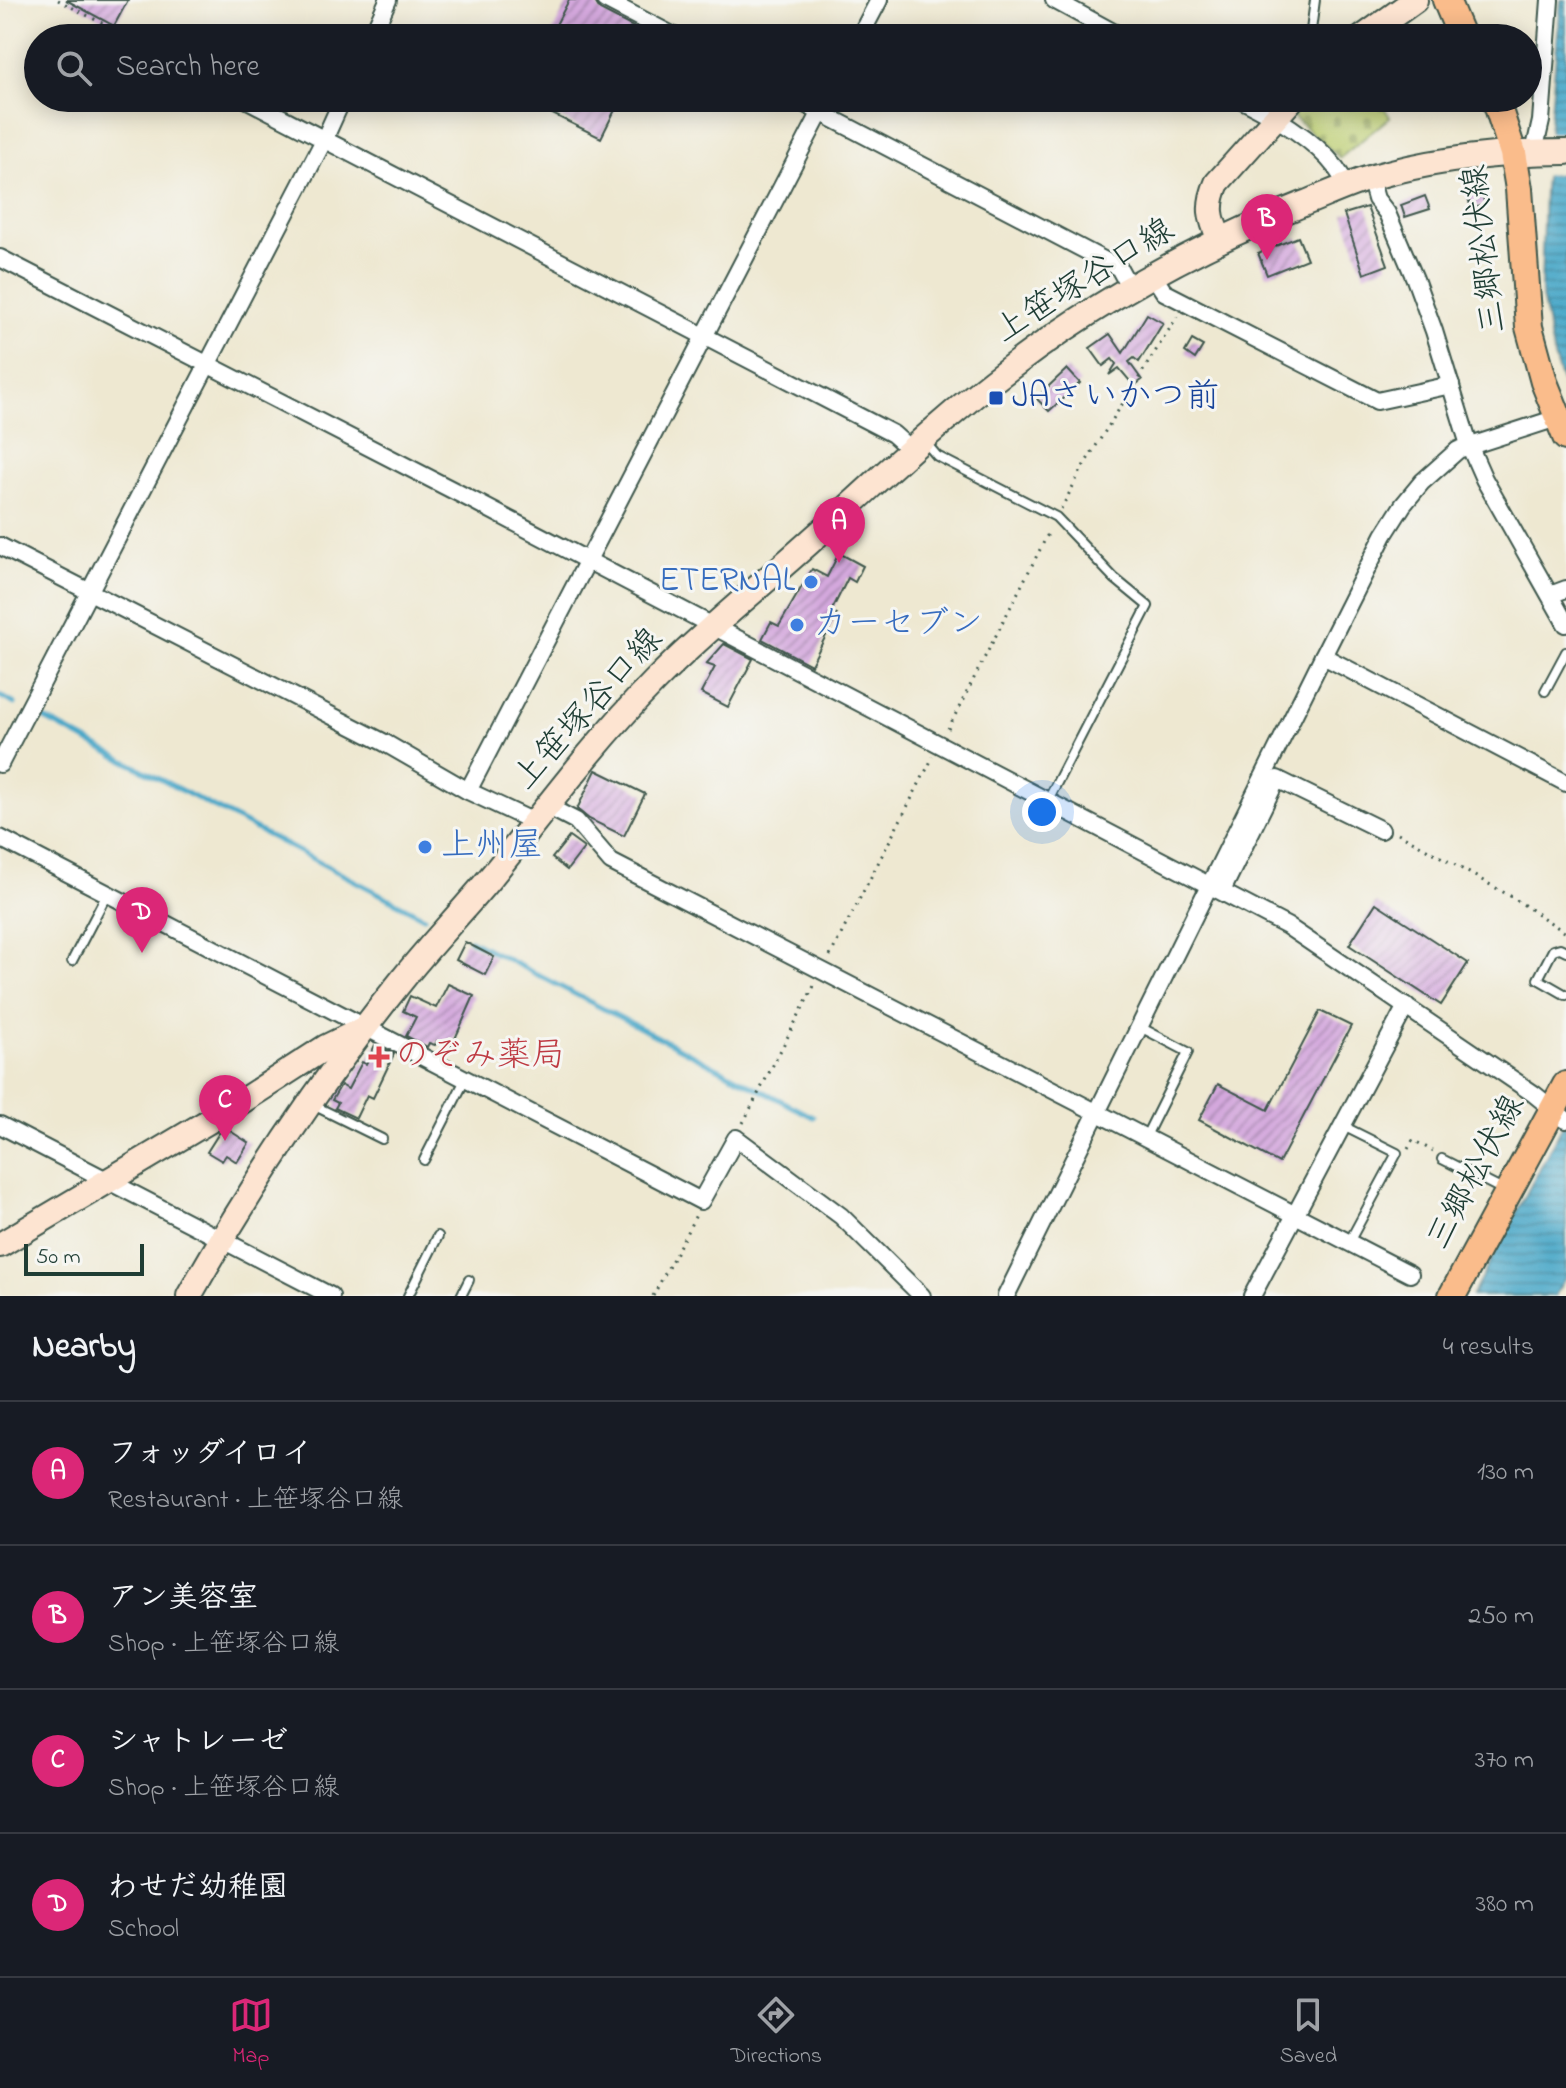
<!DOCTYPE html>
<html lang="en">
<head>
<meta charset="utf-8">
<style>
  body { margin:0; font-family:"Indie Flower","Klee One",sans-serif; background:#20242c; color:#f1f3f6 }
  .scale { position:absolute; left:24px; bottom:20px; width:120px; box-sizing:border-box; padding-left:8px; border:4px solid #1f3d34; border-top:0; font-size:22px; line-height:28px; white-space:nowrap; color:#1f3d34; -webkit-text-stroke:6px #f6f6f2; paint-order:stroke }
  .you { position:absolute; left:1042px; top:812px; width:28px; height:28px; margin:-20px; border:6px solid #fff; border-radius:50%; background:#1a73e8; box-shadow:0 0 0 12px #1a73e833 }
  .badge { display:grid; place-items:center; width:52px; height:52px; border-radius:50%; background:#db2777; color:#fff; font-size:26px; font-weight:700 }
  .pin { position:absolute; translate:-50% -66px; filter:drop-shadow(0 2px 4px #0008) }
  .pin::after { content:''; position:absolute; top:42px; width:28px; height:24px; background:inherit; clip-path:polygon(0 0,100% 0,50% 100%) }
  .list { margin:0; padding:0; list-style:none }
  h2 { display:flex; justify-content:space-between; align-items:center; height:104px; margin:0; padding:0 32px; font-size:34px }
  h2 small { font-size:26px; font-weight:400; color:#9ea1a6 }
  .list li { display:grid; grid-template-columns:52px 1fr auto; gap:24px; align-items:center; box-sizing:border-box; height:144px; padding:0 32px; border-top:2px solid #363941 }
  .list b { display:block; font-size:30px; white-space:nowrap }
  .list p { margin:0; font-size:26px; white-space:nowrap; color:#9ea1a6 }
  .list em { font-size:26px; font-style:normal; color:#9ea1a6 }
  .icon { flex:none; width:44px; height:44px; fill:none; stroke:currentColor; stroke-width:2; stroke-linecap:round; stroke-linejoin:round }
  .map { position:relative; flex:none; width:1566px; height:1296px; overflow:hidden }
  .search { position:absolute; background:#171b24; box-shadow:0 4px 20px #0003; left:24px; right:24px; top:24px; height:88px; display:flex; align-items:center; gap:20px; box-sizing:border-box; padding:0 28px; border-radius:44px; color:#9ea1a6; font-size:30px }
  .sheet { height:680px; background:#171b24 }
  nav { display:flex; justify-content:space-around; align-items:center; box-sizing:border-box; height:112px; border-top:2px solid #363941; background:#171b24; font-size:22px; color:#9ea1a6 }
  nav a { display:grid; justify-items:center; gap:4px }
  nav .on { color:#db2777 }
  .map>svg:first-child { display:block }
</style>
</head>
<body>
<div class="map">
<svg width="1566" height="1296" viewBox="0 0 1566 1296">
  <defs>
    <pattern id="cemetery-stones" width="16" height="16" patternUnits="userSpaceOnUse" patternTransform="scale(2)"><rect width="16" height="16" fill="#bccd70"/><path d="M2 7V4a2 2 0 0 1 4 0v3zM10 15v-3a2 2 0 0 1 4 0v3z" fill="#98a85d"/></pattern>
    <pattern id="water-rules" width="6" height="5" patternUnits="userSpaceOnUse" patternTransform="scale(2)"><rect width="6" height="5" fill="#4aa7c8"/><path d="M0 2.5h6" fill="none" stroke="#3d89a3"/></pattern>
    <pattern id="building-hatch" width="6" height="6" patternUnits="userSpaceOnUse" patternTransform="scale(2)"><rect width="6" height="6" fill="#d4a8dd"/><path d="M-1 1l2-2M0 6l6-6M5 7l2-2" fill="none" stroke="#ab8ab4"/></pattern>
  </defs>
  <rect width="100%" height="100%" fill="#f6f6f2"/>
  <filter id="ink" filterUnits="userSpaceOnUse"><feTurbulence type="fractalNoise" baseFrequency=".0125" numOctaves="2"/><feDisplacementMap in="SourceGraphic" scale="16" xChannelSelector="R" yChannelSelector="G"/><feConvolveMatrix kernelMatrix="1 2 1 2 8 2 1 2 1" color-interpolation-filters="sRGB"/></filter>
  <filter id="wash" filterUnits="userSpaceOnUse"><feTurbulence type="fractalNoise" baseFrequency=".006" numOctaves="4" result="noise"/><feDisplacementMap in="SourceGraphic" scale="32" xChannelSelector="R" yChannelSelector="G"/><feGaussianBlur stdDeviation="1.8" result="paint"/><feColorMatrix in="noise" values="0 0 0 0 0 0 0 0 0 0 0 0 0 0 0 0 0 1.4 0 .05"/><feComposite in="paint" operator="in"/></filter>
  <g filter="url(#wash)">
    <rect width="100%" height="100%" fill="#eee8d1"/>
    <polygon fill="url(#cemetery-stones)" stroke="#6e8552" stroke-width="2" points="1307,98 1378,98 1390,117 1340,158 1290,114"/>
    <g fill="url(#water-rules)" stroke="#34727e" stroke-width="2">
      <polygon points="1561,0 1566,0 1566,395 1554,357 1541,291 1544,189"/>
      <polygon points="1566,1119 1566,1276 1555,1296 1472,1296"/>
    </g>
    <polygon fill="#eee8d1" points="1545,133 1566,133 1566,172 1543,176"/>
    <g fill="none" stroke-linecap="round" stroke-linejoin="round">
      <g stroke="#4aa7c8" stroke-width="5">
        <polyline points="0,696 15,704"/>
        <polyline points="41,717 424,917"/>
        <polyline points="470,940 813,1117"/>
      </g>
    </g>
    <g id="blocks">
      <g fill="url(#building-hatch)">
        <polygon points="66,0 128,0 114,26"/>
        <polygon points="569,0 594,0 600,10 654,38 549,38"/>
        <polygon points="520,98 621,98 601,138"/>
        <polygon points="1479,182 1485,205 1471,209 1465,185"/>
        <polygon points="1425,196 1430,209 1405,217 1401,205"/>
        <polygon points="1367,207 1388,265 1364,274 1344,214"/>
        <polygon points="1298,237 1307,259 1267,275 1258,253"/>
        <polygon points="1147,314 1163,323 1139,362 1134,358 1129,362 1142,380 1134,386 1119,368 1109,375 1116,364 1112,359 1103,366 1090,348 1110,334 1123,353"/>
        <polygon points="1192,340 1203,346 1195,359 1185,352"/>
        <polygon points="1067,369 1080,383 1049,411 1036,398"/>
        <polygon points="839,553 863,566 855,582 848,578 831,612 837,614 811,665 762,639 771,622 779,626 812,569 827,577"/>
        <polygon points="724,644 753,659 728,707 701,693 715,667 706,664"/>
        <polygon points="596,770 645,794 624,836 589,819 577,809"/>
        <polygon points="569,837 584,848 567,870 552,858"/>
        <polygon points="1376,903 1468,963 1441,1005 1349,945"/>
        <polygon points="465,942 494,957 485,975 456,960"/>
        <polygon points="448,984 474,996 451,1048 437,1041 435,1045 429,1043 427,1047 406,1036 416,1017 403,1011 410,996 436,1008"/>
        <polygon points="1320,1011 1351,1026 1279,1163 1199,1120 1218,1084 1268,1110"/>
        <polygon points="375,1045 394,1054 373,1098 367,1095 356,1118 335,1108 338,1103 332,1100 341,1085 348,1089 362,1062 366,1064"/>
        <polygon points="227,1129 249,1143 237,1162 226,1155 222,1161 207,1152 219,1133"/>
      </g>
    </g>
  </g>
  <g filter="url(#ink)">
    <use href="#blocks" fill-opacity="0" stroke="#3e574c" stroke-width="2"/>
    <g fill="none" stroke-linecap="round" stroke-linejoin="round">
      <g stroke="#3e574c" stroke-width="12">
        <g id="lane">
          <polyline points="1310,38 1315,0"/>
          <polyline points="925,442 937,456 1056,517 1114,578 1148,606 1048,800"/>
          <polyline points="1545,691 1566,652"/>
          <polyline points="1566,951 1560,948 1553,950 1538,979 1566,995"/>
          <polyline points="72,961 107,894"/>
          <polyline points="1140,1027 1188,1052 1145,1138"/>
          <polyline points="313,1105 382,1139"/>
          <polyline points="1343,1126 1397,1153 1349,1242"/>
          <polyline points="1442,1159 1505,1191"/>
          <polyline points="424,1160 466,1078"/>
          <polyline points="408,1296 438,1236"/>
          <polyline points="461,1296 469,1280"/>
        </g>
      </g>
      <g stroke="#3e574c" stroke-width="20">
        <g id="street">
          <polyline points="605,0 678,38"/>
          <polyline points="1054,0 1124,38"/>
          <polyline points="371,38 388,0"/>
          <polyline points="859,38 879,0"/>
          <polyline points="244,98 893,434 911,450"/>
          <polyline points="793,98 1119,268 1130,288"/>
          <path d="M 1238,98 C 1275,116 1331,147 1347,187"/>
          <polyline points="1534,152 1541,121 1550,0"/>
          <polyline points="1370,178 1376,199 1387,213 1415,279 1434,331 1469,445 1484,479 1566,624"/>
          <polyline points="0,258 470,499 1287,926 1534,1094 1566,1120"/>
          <polyline points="1153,275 1164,292 1377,401 1451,385"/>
          <polyline points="0,546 385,743 468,791 534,822"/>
          <polyline points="1550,595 1566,589"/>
          <polyline points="1323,656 1566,783"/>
          <polyline points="0,764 324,140 343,98"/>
          <polyline points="468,791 828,98"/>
          <polyline points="547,806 576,821 611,862 1410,1274"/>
          <path d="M 0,838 C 233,960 468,1079 701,1201 L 736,1138 L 841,1216 L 922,1296"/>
          <polyline points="1222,891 1277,779 1381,830"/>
          <polyline points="0,1125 331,1296"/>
          <polyline points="1006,1296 1323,656 1384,535 1403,505 1422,482 1458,450 1557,418"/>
          <polyline points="1252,1296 1406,1006"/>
        </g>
      </g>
      <g stroke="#3e574c" stroke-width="28">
        <g id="secondary">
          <polyline points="1362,38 1415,0"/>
          <path d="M 1220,240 C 1210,218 1207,206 1217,183 L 1293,98"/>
          <polyline points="0,1245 236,1105 326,1047 361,1030"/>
          <path d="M 189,1296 C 252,1185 322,1079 402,980 C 433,941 468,906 499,867 C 550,803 598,739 655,681 C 705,630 761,586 814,538 C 879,480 941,419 1011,367 C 1100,300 1200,245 1303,204 C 1326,195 1349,184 1373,177 C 1436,159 1500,152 1566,152"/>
        </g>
      </g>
      <g stroke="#3e574c" stroke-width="30">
        <g id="primary">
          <polyline points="1446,0 1462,38"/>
          <polyline points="1495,98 1513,153 1519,189 1529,327 1544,382 1566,437"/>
          <polyline points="1452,1296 1566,1085"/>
        </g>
      </g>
      <g stroke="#3e574c" stroke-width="3" stroke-dasharray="2 6" stroke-linecap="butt">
        <polyline points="58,0 130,38"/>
        <polyline points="1061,509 1084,465 1177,317"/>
        <polyline points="948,729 1050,530"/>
        <polyline points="1398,833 1512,897 1566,933"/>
        <polyline points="830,956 933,757"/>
        <polyline points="743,1123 815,984"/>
        <polyline points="1408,1149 1413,1140 1433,1151"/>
        <polyline points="653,1296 696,1215"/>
      </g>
      <use href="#lane" stroke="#fff" stroke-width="8"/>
      <use href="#street" stroke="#fff" stroke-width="16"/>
      <use href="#secondary" stroke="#fde4d1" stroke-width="24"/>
      <use href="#primary" stroke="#fabc8b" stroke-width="26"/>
    </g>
  </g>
  <rect fill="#1a4fb4" stroke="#f6f6f2" stroke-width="3" x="988" y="390" width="16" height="16" rx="4"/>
  <g fill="#3f7fe0" stroke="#f6f6f2" stroke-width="3">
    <circle cx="811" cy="582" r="8"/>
    <circle cx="797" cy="625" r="8"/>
    <circle cx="425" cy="847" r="8"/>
  </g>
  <path fill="#e0444e" stroke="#f6f6f2" stroke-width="3" d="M375 1045h8v8h8v8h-8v8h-8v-8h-8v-8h8z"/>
  <g text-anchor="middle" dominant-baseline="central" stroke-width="6" stroke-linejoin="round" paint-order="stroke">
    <g font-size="34" fill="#1f3d34" stroke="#f6f6f2">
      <text transform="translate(1486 249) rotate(-97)">三郷松伏線</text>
      <text transform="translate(1085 282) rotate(-32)">上笹塚谷口線</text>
      <text transform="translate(589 710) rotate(-48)">上笹塚谷口線</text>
      <text transform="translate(1477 1173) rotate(-62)">三郷松伏線</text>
    </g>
    <g font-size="34" fill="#164399" stroke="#f6f6f2" text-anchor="start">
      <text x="1012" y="398">JAさいかつ前</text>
    </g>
    <g font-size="34" fill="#366cbe" stroke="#f6f6f2" text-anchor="start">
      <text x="795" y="582" text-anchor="end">ETERNAL</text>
      <text x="813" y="625">カーセブン</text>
      <text x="441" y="847">上州屋</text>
    </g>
    <g font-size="34" fill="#be3a42" stroke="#f6f6f2" text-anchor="start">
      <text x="395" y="1057">のぞみ薬局</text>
    </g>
  </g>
</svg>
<div class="scale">50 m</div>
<div class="you"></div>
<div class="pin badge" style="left:839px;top:563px">A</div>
<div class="pin badge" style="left:1267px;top:260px">B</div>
<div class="pin badge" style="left:225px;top:1141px">C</div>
<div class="pin badge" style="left:142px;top:953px">D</div>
<div class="search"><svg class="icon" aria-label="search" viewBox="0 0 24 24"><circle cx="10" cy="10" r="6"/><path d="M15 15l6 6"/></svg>Search here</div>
</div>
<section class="sheet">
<h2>Nearby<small>4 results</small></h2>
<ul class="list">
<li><span class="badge">A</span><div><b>フォッダイロイ</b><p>Restaurant · 上笹塚谷口線</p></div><em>130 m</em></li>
<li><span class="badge">B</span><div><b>アン美容室</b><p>Shop · 上笹塚谷口線</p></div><em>250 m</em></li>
<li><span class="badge">C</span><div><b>シャトレーゼ</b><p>Shop · 上笹塚谷口線</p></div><em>370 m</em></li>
<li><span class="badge">D</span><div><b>わせだ幼稚園</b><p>School</p></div><em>380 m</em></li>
</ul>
</section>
<nav>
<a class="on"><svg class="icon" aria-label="map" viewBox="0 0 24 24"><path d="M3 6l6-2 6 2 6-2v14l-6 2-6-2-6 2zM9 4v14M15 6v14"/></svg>Map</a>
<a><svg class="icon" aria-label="directions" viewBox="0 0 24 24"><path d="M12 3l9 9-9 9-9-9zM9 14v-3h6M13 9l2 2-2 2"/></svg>Directions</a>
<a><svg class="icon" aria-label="saved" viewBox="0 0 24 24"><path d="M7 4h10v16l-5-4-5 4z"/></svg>Saved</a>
</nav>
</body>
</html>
